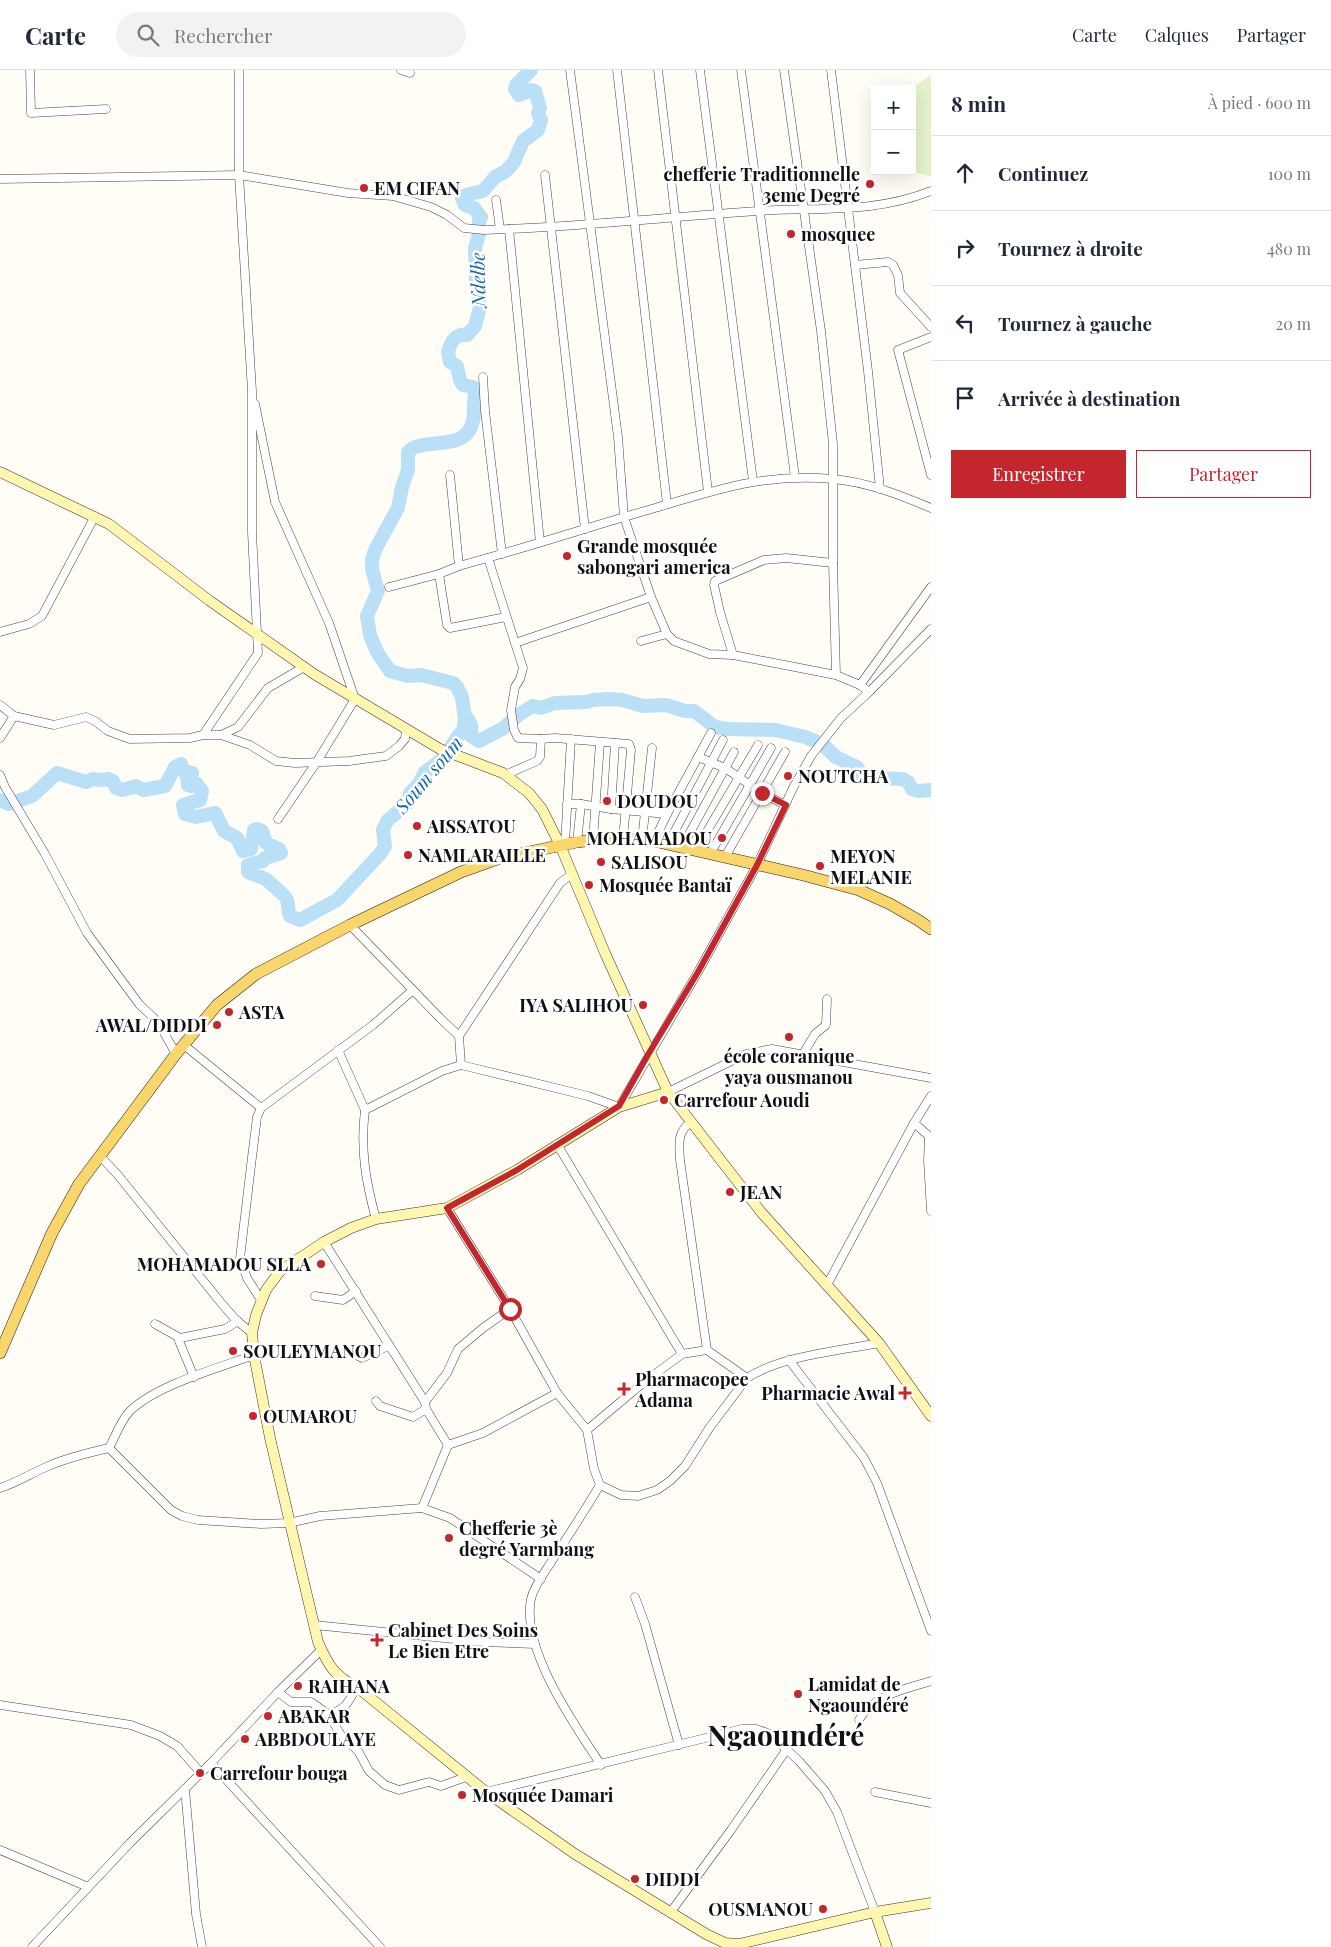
<!DOCTYPE html>
<html lang="fr">
<head>
<meta charset="utf-8">
<style>
  body { margin:0; font-family:"Playfair Display",serif; background:#f2f2f3; color:#1f2937 }
  .controls { position:absolute; right:15px; top:15px; display:grid; overflow:hidden; border-radius:0px; box-shadow:0 5px 20px #0002 }
  .controls button { width:45px; height:45px; display:grid; place-items:center; padding:0; border:0; border-bottom:1px solid #e0e1e3; background:#fff; color:#1f2937; font:25px sans-serif }
  .stop { position:absolute; width:15px; height:15px; margin:-11px; border:4px solid #c4262e; border-radius:50%; background:#fff }
  .stop.end { background:#c4262e; border-color:#fff; box-shadow:0 1px 5px #0008 }
  .list { margin:0; padding:0; list-style:none }
  h2 { display:flex; justify-content:space-between; align-items:center; height:65px; margin:0; padding:0 20px; font-size:21px }
  h2 small { font-size:16px; font-weight:400; color:#747a83 }
  .list li { display:grid; grid-template-columns:32px 1fr auto; gap:15px; align-items:center; box-sizing:border-box; height:75px; padding:0 20px; border-top:1px solid #e0e1e3 }
  .list b { display:block; font-size:19px; white-space:nowrap }
  .list em { font-size:16px; font-style:normal; color:#747a83 }
  .actions { display:flex; gap:10px; padding:15px 20px }
  .actions a { flex:1; padding:11px 0; border:1px solid #c4262e; border-radius:0px; text-align:center; font-size:18px; color:#c4262e }
  .actions .main { background:#c4262e; color:#fff }
  .icon { flex:none; width:28px; height:28px; fill:none; stroke:currentColor; stroke-width:2; stroke-linecap:round; stroke-linejoin:round }
  .map { position:relative; flex:none; width:931px; height:1877px; overflow:hidden }
  header { display:flex; align-items:center; gap:30px; box-sizing:border-box; height:70px; padding:0 25px; background:#fff; border-bottom:1px solid #e0e1e3 }
  header strong { font-size:24px }
  nav { display:flex; gap:28px; margin-inline-start:auto; font-size:18px }
  .search { width:350px; height:45px; background:#f2f2f3; display:flex; align-items:center; gap:12px; box-sizing:border-box; padding:0 18px; border-radius:28px; color:#747a83; font-size:19px }
  main { display:flex }
  aside { flex:1; background:#fff }
  .map>svg:first-child { display:block }
</style>
</head>
<body>
<header>
<strong>Carte</strong>
<div class="search"><svg class="icon" aria-label="search" viewBox="0 0 24 24"><circle cx="10" cy="10" r="6"/><path d="M15 15l6 6"/></svg>Rechercher</div>
<nav><a>Carte</a><a>Calques</a><a>Partager</a></nav>
</header>
<main>
<div class="map">
<svg width="931" height="1877" viewBox="0 0 931 1877">
  <rect width="100%" height="100%" fill="#fffdf5"/>
  <polygon fill="#e6f2cf" points="931,5 931,106 928,106 909,101 912,101 911,19"/>
  <g fill="none" stroke-linecap="round" stroke-linejoin="round">
    <g stroke="#b9e0f7" stroke-width="14">
      <path d="M 465,650 L 462,627 L 457,617 L 453,613 L 421,605 L 408,606 L 390,601 L 377,582 L 370,565 L 367,546 L 378,521 L 372,499 L 372,489 L 376,478 L 398,438 L 402,417 L 408,400 L 408,382 C 425,364 475,388 474,339 C 473,330 477,325 473,317 L 463,315 L 460,310 L 457,296 L 450,292 L 448,282 C 451,271 456,263 467,265 L 475,256 L 480,237 L 478,230 L 480,222 L 476,212 L 475,178 L 479,164 L 479,151 L 481,147 L 474,138 L 465,135 L 462,128 L 466,125 L 483,121 L 495,107 L 506,101 L 514,92 L 523,71 L 538,60 L 541,50 L 538,43 L 540,38 L 535,21 L 531,20 L 519,25 L 515,19 L 516,15 L 531,0"/>
      <path d="M 0,730 L 9,734 L 32,726 L 57,703 L 86,712 L 93,709 L 102,710 L 108,709 L 113,711 L 116,718 L 122,720 L 136,716 L 143,720 L 165,716 L 175,697 L 181,694 L 182,700 L 192,703 L 187,708 L 188,715 L 191,716 L 196,713 L 202,721 L 200,730 L 183,735 L 185,744 L 196,747 L 215,743 L 224,761 L 237,768 L 243,781 L 251,779 L 254,760 L 257,759 L 262,761 L 266,773 L 279,779 L 281,783 L 265,788 L 263,791 L 248,795 L 248,802 C 253,805 261,806 267,810 C 270,813 286,826 287,830 C 289,835 287,840 290,846 L 300,850 L 337,830 L 380,784 L 385,776 L 383,760 L 387,751 L 408,733 L 410,723 L 419,714 L 425,702 L 444,688 L 458,666 L 463,661 L 465,650 L 468,649 L 471,655 L 471,666 L 479,671 L 502,659 L 521,643 L 533,636 L 541,638 L 555,633 L 586,632 L 593,630 L 609,629 L 622,630 L 643,636 L 666,635 L 685,641 L 694,641 L 715,657 L 727,659 L 776,660 L 805,667 L 822,674 L 836,687 L 857,697 L 861,704 L 874,708 L 903,709 L 908,712 L 912,719 L 919,721 L 931,720"/>
    </g>
    <g stroke="#444" stroke-width="9">
      <g id="street">
        <polyline points="30,0 31,43 106,39"/>
        <polyline points="401,0 410,3"/>
        <polyline points="570,0 618,367 624,447 651,527 667,564"/>
        <polyline points="617,0 667,434"/>
        <polyline points="658,0 708,422"/>
        <polyline points="700,0 753,411"/>
        <polyline points="741,0 795,407"/>
        <polyline points="784,0 821,261 833,374 833,493 836,605"/>
        <polyline points="831,0 868,301 880,419"/>
        <polyline points="545,105 585,459"/>
        <path d="M 0,109 L 239,105 L 348,123 L 393,126 L 431,137 L 447,145 L 464,158 L 484,160 C 576,157 667,147 759,141 C 819,137 873,144 931,121"/>
        <polyline points="496,130 500,159"/>
        <polyline points="509,159 540,472"/>
        <polyline points="855,195 888,192 893,195 898,205 900,223 931,257"/>
        <polyline points="931,267 898,280 931,405"/>
        <polyline points="483,307 485,341 502,484"/>
        <polyline points="255,334 275,432 329,553 355,629 316,693 278,749"/>
        <polyline points="450,405 459,496"/>
        <polyline points="488,488 515,573 651,527"/>
        <polyline points="439,504 447,555 450,558 506,547"/>
        <path d="M 389,517 L 439,504 L 459,496 C 525,478 589,457 655,438 C 719,419 765,403 833,409 C 867,412 900,425 931,438"/>
        <polyline points="0,562 29,554 42,546 95,446"/>
        <polyline points="641,571 667,564 674,571 709,584 733,585 836,605 860,615 869,622"/>
        <polyline points="515,573 523,598 520,609 515,617 511,640 514,660 518,668 541,669"/>
        <polyline points="733,585 720,542 714,515 715,511 764,490 786,488 833,493"/>
        <polyline points="860,615 931,517"/>
        <polyline points="0,635 14,646"/>
        <polyline points="203,665 258,583 252,462 252,321 239,105 239,0"/>
        <polyline points="221,665 238,657 268,618 304,597"/>
        <polyline points="0,668 14,646 54,655 86,647 95,651 108,661 130,669 190,668 203,665 221,665 250,675 276,691 295,693 349,691 386,686 399,676 405,669 406,660"/>
        <polyline points="698,687 725,698 762,723 785,735"/>
        <polyline points="0,705 5,717 45,784 87,863 139,934 158,952 176,984"/>
        <polyline points="505,705 537,691 540,687 541,669 555,668 629,674 631,680 623,769"/>
        <polyline points="567,734 581,734 611,739 667,744"/>
        <polyline points="611,739 615,673"/>
        <polyline points="593,770 600,673"/>
        <polyline points="642,770 652,678"/>
        <polyline points="654,771 667,744 711,663"/>
        <polyline points="577,772 581,734"/>
        <polyline points="565,774 571,669"/>
        <polyline points="668,774 723,670"/>
        <polyline points="682,777 734,682"/>
        <polyline points="696,780 758,675"/>
        <polyline points="710,784 771,678"/>
        <polyline points="725,787 785,682"/>
        <polyline points="350,855 440,948 459,966"/>
        <polyline points="184,975 261,1038"/>
        <polyline points="338,980 365,1040"/>
        <polyline points="803,984 815,964 826,955 827,929"/>
        <polyline points="461,995 459,966 560,813 572,804"/>
        <polyline points="668,1022 746,984 772,979 931,1008"/>
        <path d="M 691,1052 C 677,1062 679,1074 680,1090 L 707,1280 L 747,1308 C 781,1286 838,1281 879,1273"/>
        <polyline points="914,1053 929,1066 928,1091 931,1141"/>
        <polyline points="557,1074 682,1284"/>
        <polyline points="99,1085 117,1104 222,1234 236,1250 252,1263"/>
        <polyline points="447,1138 510,1239 557,1323 587,1360"/>
        <path d="M 376,1149 C 366,1113 360,1079 365,1040 L 442,1001 L 461,995 L 588,1026 L 619,1037 L 698,902 L 757,795 L 793,718 L 811,686 L 841,648 L 869,622 L 931,559"/>
        <polyline points="324,1172 425,1332 426,1339 448,1375"/>
        <polyline points="827,1215 914,1053 931,1026"/>
        <polyline points="315,1226 343,1230 356,1221"/>
        <polyline points="261,1230 247,1208 240,1188 252,1087 257,1047 261,1038 373,955 413,920"/>
        <polyline points="155,1254 180,1268 225,1259 238,1251"/>
        <polyline points="180,1268 179,1271 194,1307"/>
        <polyline points="707,1280 682,1284 643,1313 587,1360 594,1399 600,1415 621,1425 638,1426 657,1420 670,1411 685,1396 710,1357 747,1308"/>
        <polyline points="354,1284 362,1288 388,1276"/>
        <polyline points="789,1290 864,1388 877,1413 931,1561"/>
        <polyline points="376,1331 380,1336 413,1347 426,1339"/>
        <polyline points="425,1332 447,1303 458,1279 483,1258 510,1239"/>
        <polyline points="109,1378 171,1440 182,1446 198,1450 261,1454 289,1453 320,1446 422,1438 450,1448 541,1509"/>
        <path d="M 600,1415 C 585,1440 569,1465 553,1489 C 546,1501 534,1515 531,1529 C 521,1579 574,1654 601,1695"/>
        <path d="M 0,1418 C 16,1413 30,1404 46,1397 C 66,1388 87,1383 109,1378 C 115,1367 121,1350 130,1341 C 157,1315 218,1298 254,1285"/>
        <polyline points="422,1438 448,1375 483,1363 557,1323"/>
        <polyline points="635,1527 645,1554 679,1675"/>
        <polyline points="314,1555 484,1572 535,1574"/>
        <path d="M 278,1622 L 291,1632 L 311,1632 L 328,1644 C 347,1640 348,1631 357,1617"/>
        <polyline points="0,1635 131,1655 160,1666 177,1676 201,1703"/>
        <polyline points="332,1643 333,1652 341,1665 358,1681 369,1701 385,1715 399,1720 429,1712 441,1716 466,1707"/>
        <path d="M 859,1650 C 872,1625 906,1619 931,1611"/>
        <polyline points="211,1693 380,1877"/>
        <polyline points="185,1719 196,1844 202,1877"/>
        <polyline points="486,1722 742,1659 756,1659 770,1664 799,1691 825,1721 837,1742 875,1842"/>
        <polyline points="875,1722 931,1733"/>
        <polyline points="0,1780 88,1817"/>
        <polyline points="670,1843 731,1760 787,1679"/>
        <polyline points="32,1877 130,1773 211,1693 278,1622 321,1580"/>
      </g>
    </g>
    <g stroke="#333" stroke-width="11">
      <g id="secondary">
        <polyline points="0,402 109,454 210,531 314,604 440,679 503,703 529,723 542,739 560,775 605,883 668,1022 761,1142 879,1273 931,1346"/>
        <path d="M 668,1022 L 619,1037 L 517,1100 L 447,1138 L 376,1149 L 351,1158 L 324,1172 L 280,1201 L 266,1220 L 256,1245 L 252,1263 L 254,1285 L 270,1368 L 318,1572 C 328,1595 334,1606 357,1617 L 486,1722 L 575,1784 L 706,1864 L 725,1873 L 739,1874 L 875,1842 L 931,1833"/>
        <polyline points="875,1842 887,1877"/>
      </g>
    </g>
    <g stroke="#222" stroke-width="12">
      <polyline id="primary" points="0,1283 52,1163 79,1114 176,984 217,935 256,904 350,855 461,802 500,788 577,772 607,768 654,771 803,805 859,820 890,834 918,850 931,859"/>
    </g>
    <use href="#street" stroke="#fff" stroke-width="8"/>
    <use href="#secondary" stroke="#fff6b0" stroke-width="10"/>
    <use href="#primary" stroke="#f9d66b" stroke-width="11"/>
  </g>
  <g fill="none" stroke-linecap="round" stroke-linejoin="round">
    <polyline stroke="#c4262e" stroke-width="6" points="510,1239 447,1138 517,1100 619,1036 649,983 698,902 757,795 786,735 762,723"/>
  </g>
  <g fill="#c4262e" stroke="#fff" stroke-width="2">
    <circle cx="870" cy="114" r="5"/>
    <circle cx="364" cy="118" r="5"/>
    <circle cx="791" cy="164" r="5"/>
    <circle cx="567" cy="486" r="5"/>
    <circle cx="788" cy="706" r="5"/>
    <circle cx="607" cy="731" r="5"/>
    <circle cx="417" cy="756" r="5"/>
    <circle cx="722" cy="768" r="5"/>
    <circle cx="408" cy="785" r="5"/>
    <circle cx="601" cy="792" r="5"/>
    <circle cx="820" cy="796" r="5"/>
    <circle cx="589" cy="815" r="5"/>
    <circle cx="643" cy="935" r="5"/>
    <circle cx="229" cy="942" r="5"/>
    <circle cx="217" cy="955" r="5"/>
    <circle cx="789" cy="967" r="5"/>
    <circle cx="664" cy="1030" r="5"/>
    <circle cx="730" cy="1122" r="5"/>
    <circle cx="321" cy="1194" r="5"/>
    <circle cx="233" cy="1281" r="5"/>
    <path d="M621.5 1311.5h5v5h5v5h-5v5h-5v-5h-5v-5h5z"/>
    <path d="M902.5 1315.5h5v5h5v5h-5v5h-5v-5h-5v-5h5z"/>
    <circle cx="253" cy="1346" r="5"/>
    <circle cx="449" cy="1468" r="5"/>
    <path d="M374.5 1562.5h5v5h5v5h-5v5h-5v-5h-5v-5h5z"/>
    <circle cx="298" cy="1616" r="5"/>
    <circle cx="798" cy="1624" r="5"/>
    <circle cx="268" cy="1646" r="5"/>
    <circle cx="245" cy="1669" r="5"/>
    <circle cx="200" cy="1703" r="5"/>
    <circle cx="462" cy="1725" r="5"/>
    <circle cx="635" cy="1809" r="5"/>
    <circle cx="823" cy="1839" r="5"/>
  </g>
  <g text-anchor="middle" dominant-baseline="central" stroke-width="5" stroke-linejoin="round" paint-order="stroke">
    <g font-size="18" font-weight="bold" fill="#111" stroke="#fff" text-anchor="start">
      <text x="860" y="104" text-anchor="end">chefferie Traditionnelle<tspan x="860" dy="21">3eme Degré</tspan></text>
      <text x="374" y="118">EM CIFAN</text>
      <text x="801" y="164">mosquee</text>
      <text x="577" y="476">Grande mosquée<tspan x="577" dy="21">sabongari america</tspan></text>
      <text x="798" y="706">NOUTCHA</text>
      <text x="617" y="731">DOUDOU</text>
      <text x="427" y="756">AISSATOU</text>
      <text x="712" y="768" text-anchor="end">MOHAMADOU</text>
      <text x="418" y="785">NAMLARAILLE</text>
      <text x="830" y="786">MEYON<tspan x="830" dy="21">MELANIE</tspan></text>
      <text x="611" y="792">SALISOU</text>
      <text x="599" y="815">Mosquée Bantaï</text>
      <text x="633" y="935" text-anchor="end">IYA SALIHOU</text>
      <text x="239" y="942">ASTA</text>
      <text x="207" y="955" text-anchor="end">AWAL/DIDDI</text>
      <text x="789" y="986" text-anchor="middle">école coranique<tspan x="789" dy="21">yaya ousmanou</tspan></text>
      <text x="674" y="1030">Carrefour Aoudi</text>
      <text x="740" y="1122">JEAN</text>
      <text x="311" y="1194" text-anchor="end">MOHAMADOU SLLA</text>
      <text x="243" y="1281">SOULEYMANOU</text>
      <text x="635" y="1309">Pharmacopee<tspan x="635" dy="21">Adama</tspan></text>
      <text x="895" y="1323" text-anchor="end">Pharmacie Awal</text>
      <text x="263" y="1346">OUMAROU</text>
      <text x="459" y="1458">Chefferie 3è<tspan x="459" dy="21">degré Yarmbang</tspan></text>
      <text x="388" y="1560">Cabinet Des Soins<tspan x="388" dy="21">Le Bien Etre</tspan></text>
      <text x="808" y="1614">Lamidat de<tspan x="808" dy="21">Ngaoundéré</tspan></text>
      <text x="308" y="1616">RAIHANA</text>
      <text x="278" y="1646">ABAKAR</text>
      <text x="255" y="1669">ABBDOULAYE</text>
      <text x="210" y="1703">Carrefour bouga</text>
      <text x="472" y="1725">Mosquée Damari</text>
      <text x="645" y="1809">DIDDI</text>
      <text x="813" y="1839" text-anchor="end">OUSMANOU</text>
    </g>
    <g font-size="19" font-style="italic" fill="#1768a6" stroke="#fff">
      <text transform="translate(477 210) rotate(-91)">Ndelbe</text>
      <text transform="translate(428 704) rotate(-50)">Soum soum</text>
    </g>
    <g font-size="28" font-weight="bold" fill="#111" stroke="#fff">
      <text x="786" y="1664">Ngaoundéré</text>
    </g>
  </g>
</svg>
<div class="controls">
<button>+</button>
<button>−</button>
</div>
<div class="stop" style="left:510px;top:1239px"></div>
<div class="stop end" style="left:762px;top:723px"></div>
</div>
<aside>
<h2>8 min<small>À pied · 600 m</small></h2>
<ul class="list">
<li><svg class="icon" aria-label="ahead" viewBox="0 0 24 24"><path d="M12 20V5M6 11l6-6 6 6"/></svg><div><b>Continuez</b></div><em>100 m</em></li>
<li><svg class="icon" aria-label="right" viewBox="0 0 24 24"><path d="M7 20v-9h11M14 6l5 5-5 5"/></svg><div><b>Tournez à droite</b></div><em>480 m</em></li>
<li><svg class="icon" aria-label="left" viewBox="0 0 24 24"><path d="M17 20v-9H6M10 6l-5 5 5 5"/></svg><div><b>Tournez à gauche</b></div><em>20 m</em></li>
<li><svg class="icon" aria-label="arrive" viewBox="0 0 24 24"><path d="M6 21V4h12l-3 4 3 4H6"/></svg><div><b>Arrivée à destination</b></div></li>
</ul>
<div class="actions"><a class="main">Enregistrer</a><a>Partager</a></div>
</aside>
</main>
</body>
</html>
